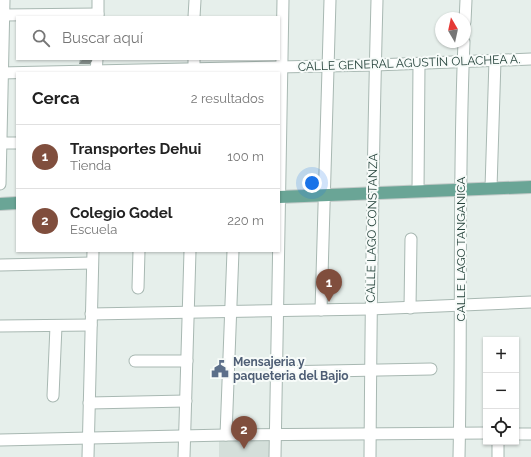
<!DOCTYPE html>
<html lang="es">
<head>
<meta charset="utf-8">
<style>
  body { margin:0; font-family:Raleway,sans-serif; background:#f6f6f6; color:#222 }
  .controls { position:absolute; right:12px; bottom:12px; display:grid; overflow:hidden; border-radius:0px; box-shadow:0 1px 3px #0004 }
  .controls button { width:36px; height:36px; display:grid; place-items:center; padding:0; border:0; border-bottom:1px solid #e0e0e0; background:#fff; color:#222; font:20px sans-serif }
  .compass { position:absolute; left:435px; top:12px; width:36px; height:36px; border-radius:50%; background:#fff; box-shadow:0 1px 3px #0004; rotate:351deg }
  .you { position:absolute; left:312px; top:183px; width:14px; height:14px; margin:-10px; border:3px solid #fff; border-radius:50%; background:#1a73e8; box-shadow:0 0 0 6px #1a73e833 }
  .badge { display:grid; place-items:center; width:26px; height:26px; border-radius:50%; background:#804e3d; color:#fff; font-size:13px; font-weight:700 }
  .pin { position:absolute; translate:-50% -33px; filter:drop-shadow(0 1px 2px #0008) }
  .pin::after { content:''; position:absolute; top:21px; width:14px; height:12px; background:inherit; clip-path:polygon(0 0,100% 0,50% 100%) }
  .list { margin:0; padding:0; list-style:none }
  h2 { display:flex; justify-content:space-between; align-items:center; height:52px; margin:0; padding:0 16px; font-size:17px }
  h2 small { font-size:13px; font-weight:400; color:#767676 }
  .list li { display:grid; grid-template-columns:26px 1fr auto; gap:12px; align-items:center; box-sizing:border-box; height:64px; padding:0 16px; border-top:1px solid #e0e0e0 }
  .list b { display:block; font-size:15px; white-space:nowrap }
  .list p { margin:0; font-size:13px; white-space:nowrap; color:#767676 }
  .list em { font-size:13px; font-style:normal; color:#767676 }
  .icon { flex:none; width:22px; height:22px; fill:none; stroke:currentColor; stroke-width:2; stroke-linecap:round; stroke-linejoin:round }
  .map { position:relative; flex:none; width:531px; height:457px; overflow:hidden }
  .search { position:absolute; background:#fff; box-shadow:0 1px 3px #0004; left:16px; top:16px; width:264px; height:44px; display:flex; align-items:center; gap:10px; box-sizing:border-box; padding:0 14px; border-radius:0px; color:#767676; font-size:15px }
  .panel { position:absolute; background:#fff; box-shadow:0 1px 3px #0004; left:16px; top:72px; width:264px; height:180px; border-radius:0px }
  .map>svg:first-child { display:block }
</style>
</head>
<body>
<div class="map">
<svg width="531" height="457" viewBox="0 0 531 457">
  <rect width="100%" height="100%" fill="#e6efeb"/>
  <rect fill="#d4dfda" x="219" y="440" width="50" height="17"/>
  <g fill="none" stroke-linecap="round" stroke-linejoin="round">
    <g stroke="#a8b8b2" stroke-width="13">
      <g id="minor">
        <polyline points="4,15 98,14"/>
        <polyline points="98,17 98,0"/>
        <polyline points="194,17 195,0"/>
        <polyline points="465,22 466,0"/>
        <polyline points="0,73 375,65 531,59"/>
        <polyline points="96,73 97,59"/>
        <polyline points="194,73 194,59"/>
        <polyline points="0,143 17,143"/>
        <polyline points="0,184 4,0"/>
        <polyline points="491,188 495,60"/>
        <polyline points="418,191 419,64"/>
        <polyline points="0,265 92,263"/>
        <polyline points="138,288 139,251"/>
        <polyline points="410,308 411,239"/>
        <polyline points="321,310 330,0"/>
        <polyline points="91,314 370,309 531,302"/>
        <polyline points="0,326 91,325"/>
        <polyline points="135,361 187,361"/>
        <polyline points="277,372 431,369"/>
        <polyline points="53,396 56,326"/>
        <polyline points="89,403 186,401"/>
        <polyline points="516,434 531,434"/>
        <polyline points="226,435 233,251"/>
        <polyline points="0,440 226,435 486,433"/>
        <polyline points="498,442 498,457"/>
        <polyline points="88,457 93,251"/>
        <polyline points="184,457 190,251"/>
        <polyline points="275,457 283,0"/>
        <path d="M 370,457 C 371,305 373,152 377,0"/>
        <path d="M 459,457 C 462,319 458,180 464,42"/>
      </g>
    </g>
    <g stroke="#c2cac8" stroke-width="14">
      <g id="major">
        <polyline points="279,197 531,187"/>
        <polyline points="0,204 17,203"/>
      </g>
    </g>
    <use href="#minor" stroke="#fff" stroke-width="11"/>
    <use href="#major" stroke="#6aa596" stroke-width="12"/>
  </g>
  <polygon fill="#a1aea9" points="80,59 93,59 90,64 79,64"/>
  <polygon fill="#838d89" points="83,59 93,59 90,64 79,64"/>
  <defs>
    <g id="civic-bare" transform="scale(1.38)"><path d="M-.6-6.5H3V-4.5H.6V-3L4-1V1h2V6H-6V1h2V-1L-.6-3ZM-1.2 2.5V6h2.4V2.5Z" fill="#5c6f8a" stroke="#f7fbf9" stroke-width="2.5" paint-order="stroke"/></g>
  </defs>
  <g fill-rule="evenodd">
    <use href="#civic-bare" x="220" y="369"/>
  </g>
  <g text-anchor="middle" dominant-baseline="central" stroke-width="4" stroke-linejoin="round" paint-order="stroke">
    <g font-size="12" fill="#24423a" stroke="#f7fbf9">
      <text transform="translate(409 63) rotate(-2)">CALLE GENERAL AGUSTÍN OLACHEA A.</text>
      <text transform="translate(372 228) rotate(-89)">CALLE LAGO CONSTANZA</text>
      <text transform="translate(461 249) rotate(-90)">CALLE LAGO TANGANICA</text>
    </g>
    <g font-size="12" font-weight="bold" fill="#4e5e75" stroke="#f7fbf9" text-anchor="start">
      <text x="233" y="362">Mensajeria y<tspan x="233" dy="14">paqueteria del Bajio</tspan></text>
    </g>
  </g>
</svg>
<div class="controls">
<button>+</button>
<button>−</button>
<button><svg class="icon" aria-label="locate" viewBox="0 0 24 24"><circle cx="12" cy="12" r="6"/><path d="M12 2v4M12 18v4M2 12h4M18 12h4"/></svg></button>
</div>
<svg class="compass" viewBox="-18 -18 36 36"><path d="M0-13l5 13h-10z" fill="#e53935"/><path d="M0 13l5-13h-10z" fill="#767676"/></svg>
<div class="you"></div>
<div class="pin badge" style="left:329px;top:302px">1</div>
<div class="pin badge" style="left:244px;top:449px">2</div>
<div class="search"><svg class="icon" aria-label="search" viewBox="0 0 24 24"><circle cx="10" cy="10" r="6"/><path d="M15 15l6 6"/></svg>Buscar aquí</div>
<section class="panel">
<h2>Cerca<small>2 resultados</small></h2>
<ul class="list">
<li><span class="badge">1</span><div><b>Transportes Dehui</b><p>Tienda</p></div><em>100 m</em></li>
<li><span class="badge">2</span><div><b>Colegio Godel</b><p>Escuela</p></div><em>220 m</em></li>
</ul>
</section>
</div>
</body>
</html>
